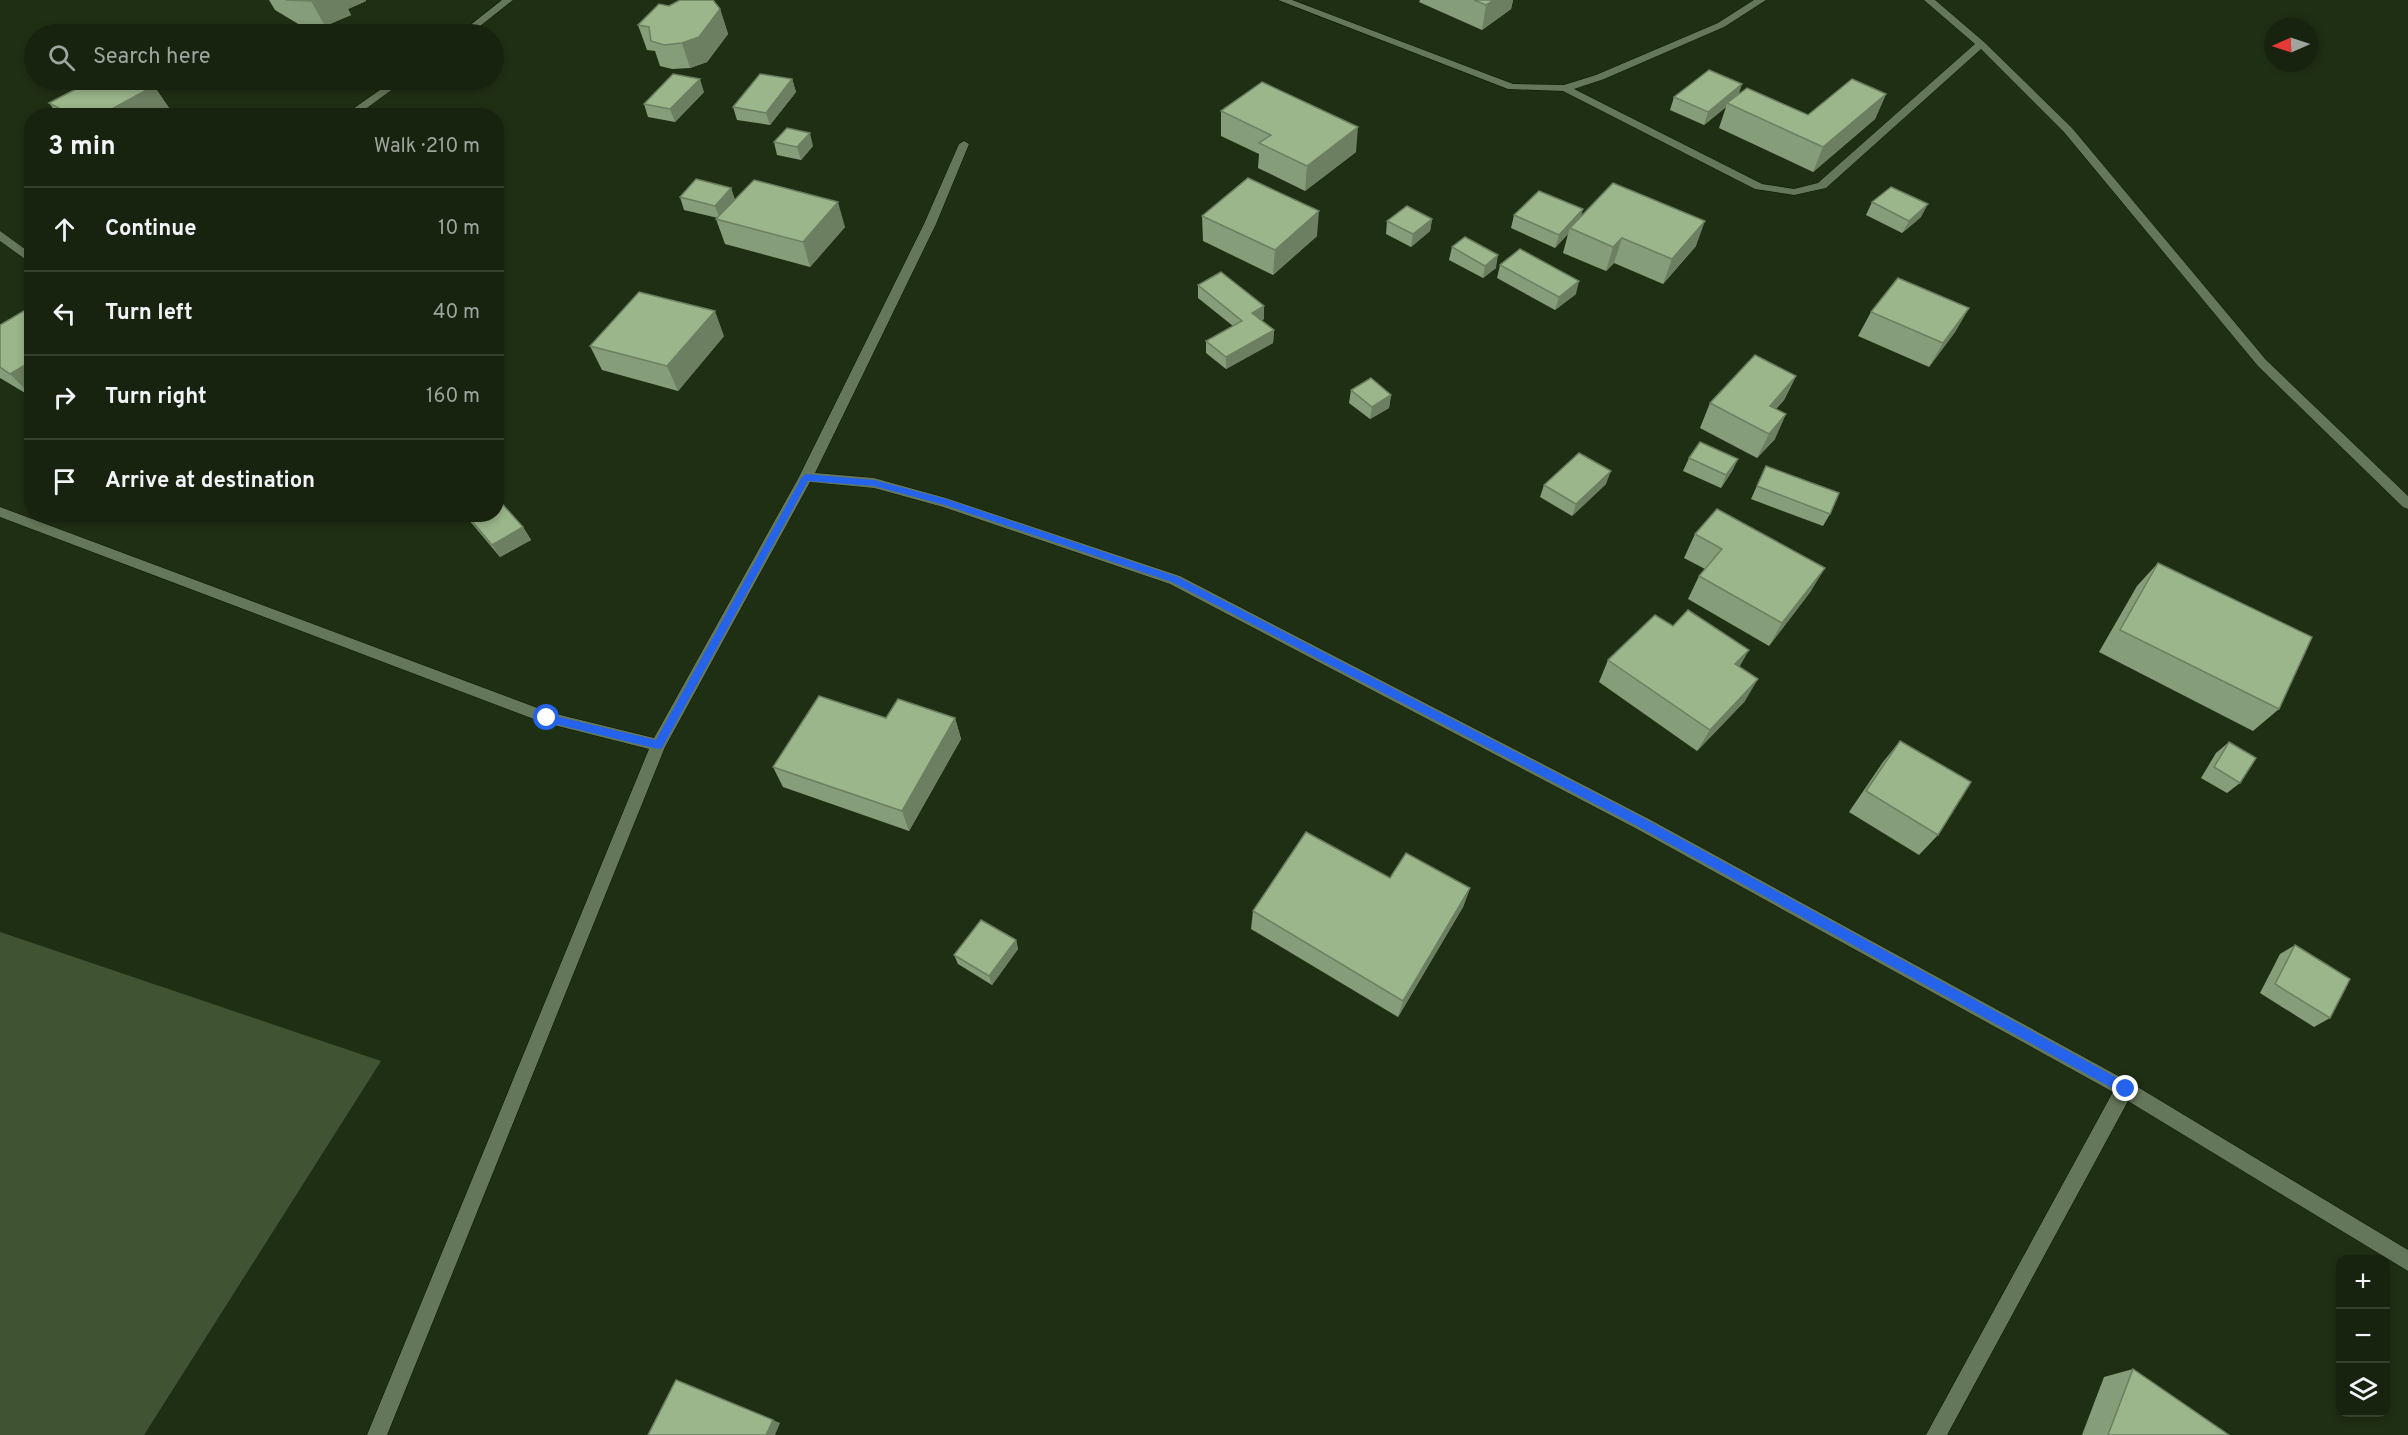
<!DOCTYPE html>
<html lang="en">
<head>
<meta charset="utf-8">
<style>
  body { margin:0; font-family:Overpass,sans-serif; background:#202b18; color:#f1f3f6 }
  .controls { position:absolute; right:18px; bottom:18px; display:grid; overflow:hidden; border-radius:12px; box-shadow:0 3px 9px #0003 }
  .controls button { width:54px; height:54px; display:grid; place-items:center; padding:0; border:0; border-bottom:2px solid #36402f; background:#17230f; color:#f1f3f6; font:30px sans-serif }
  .compass { position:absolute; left:2264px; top:18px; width:54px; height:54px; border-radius:50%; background:#17230f; box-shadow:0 3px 9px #0003; rotate:267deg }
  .stop { position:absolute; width:18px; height:18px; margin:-14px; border:4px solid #2563eb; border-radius:50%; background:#fff }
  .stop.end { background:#2563eb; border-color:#fff; box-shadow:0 2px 6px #0008 }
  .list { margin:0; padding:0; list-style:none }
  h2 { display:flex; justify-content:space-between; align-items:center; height:78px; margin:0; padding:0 24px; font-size:26px }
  h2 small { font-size:20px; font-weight:400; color:#9ea49e }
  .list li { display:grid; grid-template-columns:39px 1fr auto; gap:18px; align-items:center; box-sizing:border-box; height:84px; padding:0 24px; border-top:2px solid #36402f }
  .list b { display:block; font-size:22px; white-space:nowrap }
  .list em { font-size:20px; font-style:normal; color:#9ea49e }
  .icon { flex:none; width:33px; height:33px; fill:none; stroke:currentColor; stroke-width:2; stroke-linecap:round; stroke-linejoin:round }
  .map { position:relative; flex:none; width:2408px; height:1435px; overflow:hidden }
  .search { position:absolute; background:#17230f; box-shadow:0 3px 9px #0003; left:24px; top:24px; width:480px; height:66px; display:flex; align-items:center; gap:15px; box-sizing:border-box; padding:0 21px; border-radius:33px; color:#9ea49e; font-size:22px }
  .panel { position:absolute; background:#17230f; box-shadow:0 3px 9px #0003; left:24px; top:108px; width:480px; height:414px; border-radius:24px }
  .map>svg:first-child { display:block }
</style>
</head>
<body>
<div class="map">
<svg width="2408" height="1435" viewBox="0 0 2408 1435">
  <rect width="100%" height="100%" fill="#1f2f14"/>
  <polygon fill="#405434" points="0,932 381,1061 144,1435 0,1435"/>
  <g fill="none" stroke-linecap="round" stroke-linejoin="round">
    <g stroke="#081601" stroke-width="1">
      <g id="street">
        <polygon points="502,0 513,0 470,34 459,34"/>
        <polygon points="1278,0 1292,0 1513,84 1564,85 1596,75 1718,23 1754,0 1766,0 1724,27 1604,79 1574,89 1762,184 1794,189 1818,183 1975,44 1924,0 1935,0 1984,42 2072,128 2266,360 2408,496 2408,509 2403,507 2258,366 2064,132 1981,49 1826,188 1794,195 1755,189 1563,91 1508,89"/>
        <polygon points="394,80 405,80 356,116 343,116"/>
        <polygon points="964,141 969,144 936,224 815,473 874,478 946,498 1180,576 1649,819 2131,1083 2408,1250 2408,1271 2128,1101 1947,1435 1926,1435 2113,1092 1637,829 1170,584 943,507 874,488 810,482 665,747 387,1435 367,1435 649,749 542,722 0,517 0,507 548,712 654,738 799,477 924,224 959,144"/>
        <polygon points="0,231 32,254 32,264 0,241"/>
      </g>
    </g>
    <use href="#street" fill="#65775a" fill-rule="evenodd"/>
  </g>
  <g fill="#859d78">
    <polygon points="269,0 366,0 366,1 348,9 351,15 325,26 300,25 275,10"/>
    <polygon points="1420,0 1513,0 1511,9 1482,30 1419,2"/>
    <polygon points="669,6 720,9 728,34 707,62 690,68 672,69 660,66 655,51 647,50 638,25"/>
    <polygon points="792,79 796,92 770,125 737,120 733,107"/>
    <polygon points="154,86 171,111 163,116 59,116 49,103"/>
    <polygon points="704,92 675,122 648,117 644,104"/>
    <polygon points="1739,94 1808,115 1886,94 1875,119 1813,172 1719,128 1726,107 1704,125 1670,110 1674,97"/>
    <polygon points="1221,111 1356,152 1305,191 1258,168 1259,154 1221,136"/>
    <polygon points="774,142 813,146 801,160 777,155"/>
    <polygon points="731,188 735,200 845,227 810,267 725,244 716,219 718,218 684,210 680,197"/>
    <polygon points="1872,202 1921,217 1902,233 1866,215"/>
    <polygon points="1514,215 1582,216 1696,246 1663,284 1614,263 1606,271 1563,253 1568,234 1555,248 1511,228"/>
    <polygon points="1202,216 1317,236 1273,275 1203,241"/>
    <polygon points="1432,219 1430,231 1411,247 1386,234 1387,221"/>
    <polygon points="1452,247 1496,268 1483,278 1449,260"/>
    <polygon points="1500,265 1576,294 1555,310 1497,278"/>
    <polygon points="1198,285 1264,319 1261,320 1274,330 1273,343 1226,369 1206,353 1206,341 1233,326 1198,298"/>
    <polygon points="32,306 32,397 0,378 0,325"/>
    <polygon points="1969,308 1955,332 1929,367 1858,336 1871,312"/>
    <polygon points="724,336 678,391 602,370 590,346"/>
    <polygon points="1796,376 1784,400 1776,409 1775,439 1757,458 1700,428 1710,403"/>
    <polygon points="1351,390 1391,395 1389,408 1370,419 1349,403"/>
    <polygon points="1689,458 1738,459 1732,471 1721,488 1683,471"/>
    <polygon points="1766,466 1830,514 1823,526 1751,499"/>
    <polygon points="1606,484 1572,516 1540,497 1544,485"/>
    <polygon points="464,514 496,514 523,527 531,540 500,557"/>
    <polygon points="1695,534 1811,591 1769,646 1688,599 1699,576 1705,569 1684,558"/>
    <polygon points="2158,563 2279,709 2253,731 2099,652 2137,586"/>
    <polygon points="1673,626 1740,667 1745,701 1697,751 1599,682 1608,660"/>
    <polygon points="886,718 955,718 961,739 909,831 783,787 773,767"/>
    <polygon points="1900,741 1938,835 1919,855 1849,812 1883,762"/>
    <polygon points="2229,742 2240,783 2227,793 2201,778 2216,753"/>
    <polygon points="1390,878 1470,888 1463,907 1398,1017 1251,929 1253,911"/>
    <polygon points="1016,940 1018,949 992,985 958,964 954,955"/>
    <polygon points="2295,945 2330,1018 2314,1027 2260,993 2280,954"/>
    <polygon points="2133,1369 2229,1435 2082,1435 2104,1377"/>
  </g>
  <g fill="#6c7f61">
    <polygon points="313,0 366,0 366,1 348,9 351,15 325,26 311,1"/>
    <polygon points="1494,0 1513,0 1511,9 1482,30 1486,5"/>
    <polygon points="720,9 728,34 707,62 690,68 682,43"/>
    <polygon points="700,79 704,92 675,122 670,109"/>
    <polygon points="792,79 796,92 770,125 766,113"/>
    <polygon points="1742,84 1738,97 1727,103 1726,107 1704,125 1708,112"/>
    <polygon points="154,86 171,111 163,116 99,116"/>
    <polygon points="1886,94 1875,119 1813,172 1823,147"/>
    <polygon points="1358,127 1356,152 1305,191 1307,166"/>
    <polygon points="810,133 813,146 801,160 797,147"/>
    <polygon points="731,188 735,201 720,219 715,206"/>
    <polygon points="838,202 845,227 810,267 803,242"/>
    <polygon points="1928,204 1921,217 1902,233 1909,221"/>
    <polygon points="1583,209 1580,222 1570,228 1568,234 1555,248 1559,235"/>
    <polygon points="1319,211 1317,236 1273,275 1275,250"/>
    <polygon points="1432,219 1430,231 1411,247 1413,234"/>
    <polygon points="1705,221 1696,246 1663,284 1672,259"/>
    <polygon points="1622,238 1614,263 1606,271 1613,247"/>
    <polygon points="1498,255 1496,268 1483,278 1485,266"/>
    <polygon points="1579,281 1576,294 1555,310 1559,297"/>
    <polygon points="1264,306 1264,319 1252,326 1252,313"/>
    <polygon points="1969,308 1955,332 1929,367 1943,343"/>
    <polygon points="715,311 724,336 678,391 667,366"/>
    <polygon points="1274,330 1273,343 1226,369 1226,357"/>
    <polygon points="32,361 32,396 10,374"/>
    <polygon points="1796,376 1784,400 1758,430 1770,406"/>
    <polygon points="1391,395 1389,408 1370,419 1372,407"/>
    <polygon points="1786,414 1775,439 1757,458 1769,434"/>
    <polygon points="1738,459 1732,471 1721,488 1726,475"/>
    <polygon points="1611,471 1606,484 1572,516 1576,504"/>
    <polygon points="523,527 531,540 500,557 492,545"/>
    <polygon points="1825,568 1811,591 1769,646 1782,623"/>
    <polygon points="1749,650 1736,673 1735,664"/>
    <polygon points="1758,679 1745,701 1697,751 1710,730"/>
    <polygon points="955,718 961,739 909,831 902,811"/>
    <polygon points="1470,888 1463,907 1398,1017 1403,1001"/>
    <polygon points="1016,940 1018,949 992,985 989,976"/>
    <polygon points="773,1420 780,1423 775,1435 766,1435"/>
  </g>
  <g fill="#9bb68b" stroke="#6c7f61" stroke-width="1.5">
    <polygon points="286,0 313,0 311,1"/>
    <polygon points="680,0 713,0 720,9 699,37 682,43 664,45 651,41 649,27 638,25 659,4 669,6"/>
    <polygon points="1474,0 1494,0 1486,5"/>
    <polygon points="1709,70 1742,84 1708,112 1674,97"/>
    <polygon points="673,74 700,79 670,109 644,104"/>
    <polygon points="760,74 792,79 766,113 733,107"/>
    <polygon points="1852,79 1886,94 1823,147 1727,103 1747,88 1808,115"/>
    <polygon points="93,80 140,80 154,86 99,116 74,116 49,103"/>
    <polygon points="1262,82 1358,127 1307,166 1259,143 1271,135 1221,111"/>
    <polygon points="787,128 810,133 797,147 774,142"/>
    <polygon points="1248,178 1319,211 1275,250 1202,216"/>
    <polygon points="696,179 731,188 715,206 680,197"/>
    <polygon points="754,180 838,202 803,242 716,219"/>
    <polygon points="1613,183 1705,221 1672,259 1622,238 1613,247 1570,228"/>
    <polygon points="1891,187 1928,204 1909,221 1872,202"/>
    <polygon points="1539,191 1583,209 1559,235 1514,215"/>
    <polygon points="1407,206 1432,219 1413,234 1387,221"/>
    <polygon points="1465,237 1498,255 1485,266 1452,247"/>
    <polygon points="1520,249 1579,281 1559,297 1500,265"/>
    <polygon points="1221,272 1264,306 1252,313 1274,330 1226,357 1206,341 1242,321 1198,285"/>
    <polygon points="1898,278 1969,308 1943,343 1871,312"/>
    <polygon points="639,292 715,311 667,366 590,346"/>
    <polygon points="32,306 32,361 10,374 0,367 0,325"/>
    <polygon points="1755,355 1796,376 1770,406 1786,414 1769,434 1710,403"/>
    <polygon points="1371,378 1391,395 1372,407 1351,390"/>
    <polygon points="1700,442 1738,459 1726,475 1689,458"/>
    <polygon points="1579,453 1611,471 1576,504 1544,485"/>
    <polygon points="1766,466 1839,493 1830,514 1757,486"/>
    <polygon points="496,497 523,527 492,545 466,514 496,514"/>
    <polygon points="1717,509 1825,568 1782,623 1699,576 1722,549 1695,534"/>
    <polygon points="2158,563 2312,637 2279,709 2120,630"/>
    <polygon points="1688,610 1749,650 1735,664 1758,679 1710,730 1608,660 1655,615 1673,626"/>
    <polygon points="819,696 886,718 898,699 955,718 902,811 773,767"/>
    <polygon points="1900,741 1971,782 1938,835 1866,791"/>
    <polygon points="2229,742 2256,758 2240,783 2214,767"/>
    <polygon points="1306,832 1390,878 1406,853 1470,888 1403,1001 1253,911"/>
    <polygon points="981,920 1016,940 989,976 954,955"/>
    <polygon points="2295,945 2350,979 2330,1018 2275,984"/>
    <polygon points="2133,1369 2229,1435 2108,1435"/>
    <polygon points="676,1380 773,1420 766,1435 648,1435"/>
  </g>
  <polygon fill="#2563eb" points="806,474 874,480 946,499 1178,577 1647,820 2130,1085 2130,1093 2121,1093 1639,827 1172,582 945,505 874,486 808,481 662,748 658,749 543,721 543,716 547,714 656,740 802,477"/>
</svg>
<div class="controls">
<button>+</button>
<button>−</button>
<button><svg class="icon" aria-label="layers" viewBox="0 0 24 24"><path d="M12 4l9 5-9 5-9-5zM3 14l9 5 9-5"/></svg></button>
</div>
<svg class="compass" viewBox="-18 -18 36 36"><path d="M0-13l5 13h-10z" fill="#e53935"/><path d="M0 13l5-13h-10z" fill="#9ea49e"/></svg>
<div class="stop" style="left:547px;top:718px"></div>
<div class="stop end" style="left:2126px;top:1089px"></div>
<div class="search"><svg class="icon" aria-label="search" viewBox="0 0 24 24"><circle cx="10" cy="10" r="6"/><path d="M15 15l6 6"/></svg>Search here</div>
<section class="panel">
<h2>3 min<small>Walk · 210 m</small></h2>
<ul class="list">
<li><svg class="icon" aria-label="ahead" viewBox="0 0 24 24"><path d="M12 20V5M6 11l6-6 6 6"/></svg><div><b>Continue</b></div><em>10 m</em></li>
<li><svg class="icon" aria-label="left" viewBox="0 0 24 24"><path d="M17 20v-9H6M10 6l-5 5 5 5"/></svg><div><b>Turn left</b></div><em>40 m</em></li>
<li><svg class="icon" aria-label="right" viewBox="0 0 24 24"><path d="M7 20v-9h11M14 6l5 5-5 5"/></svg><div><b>Turn right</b></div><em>160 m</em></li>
<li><svg class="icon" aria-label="arrive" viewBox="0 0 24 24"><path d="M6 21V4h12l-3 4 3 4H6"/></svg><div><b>Arrive at destination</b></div></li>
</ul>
</section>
</div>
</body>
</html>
